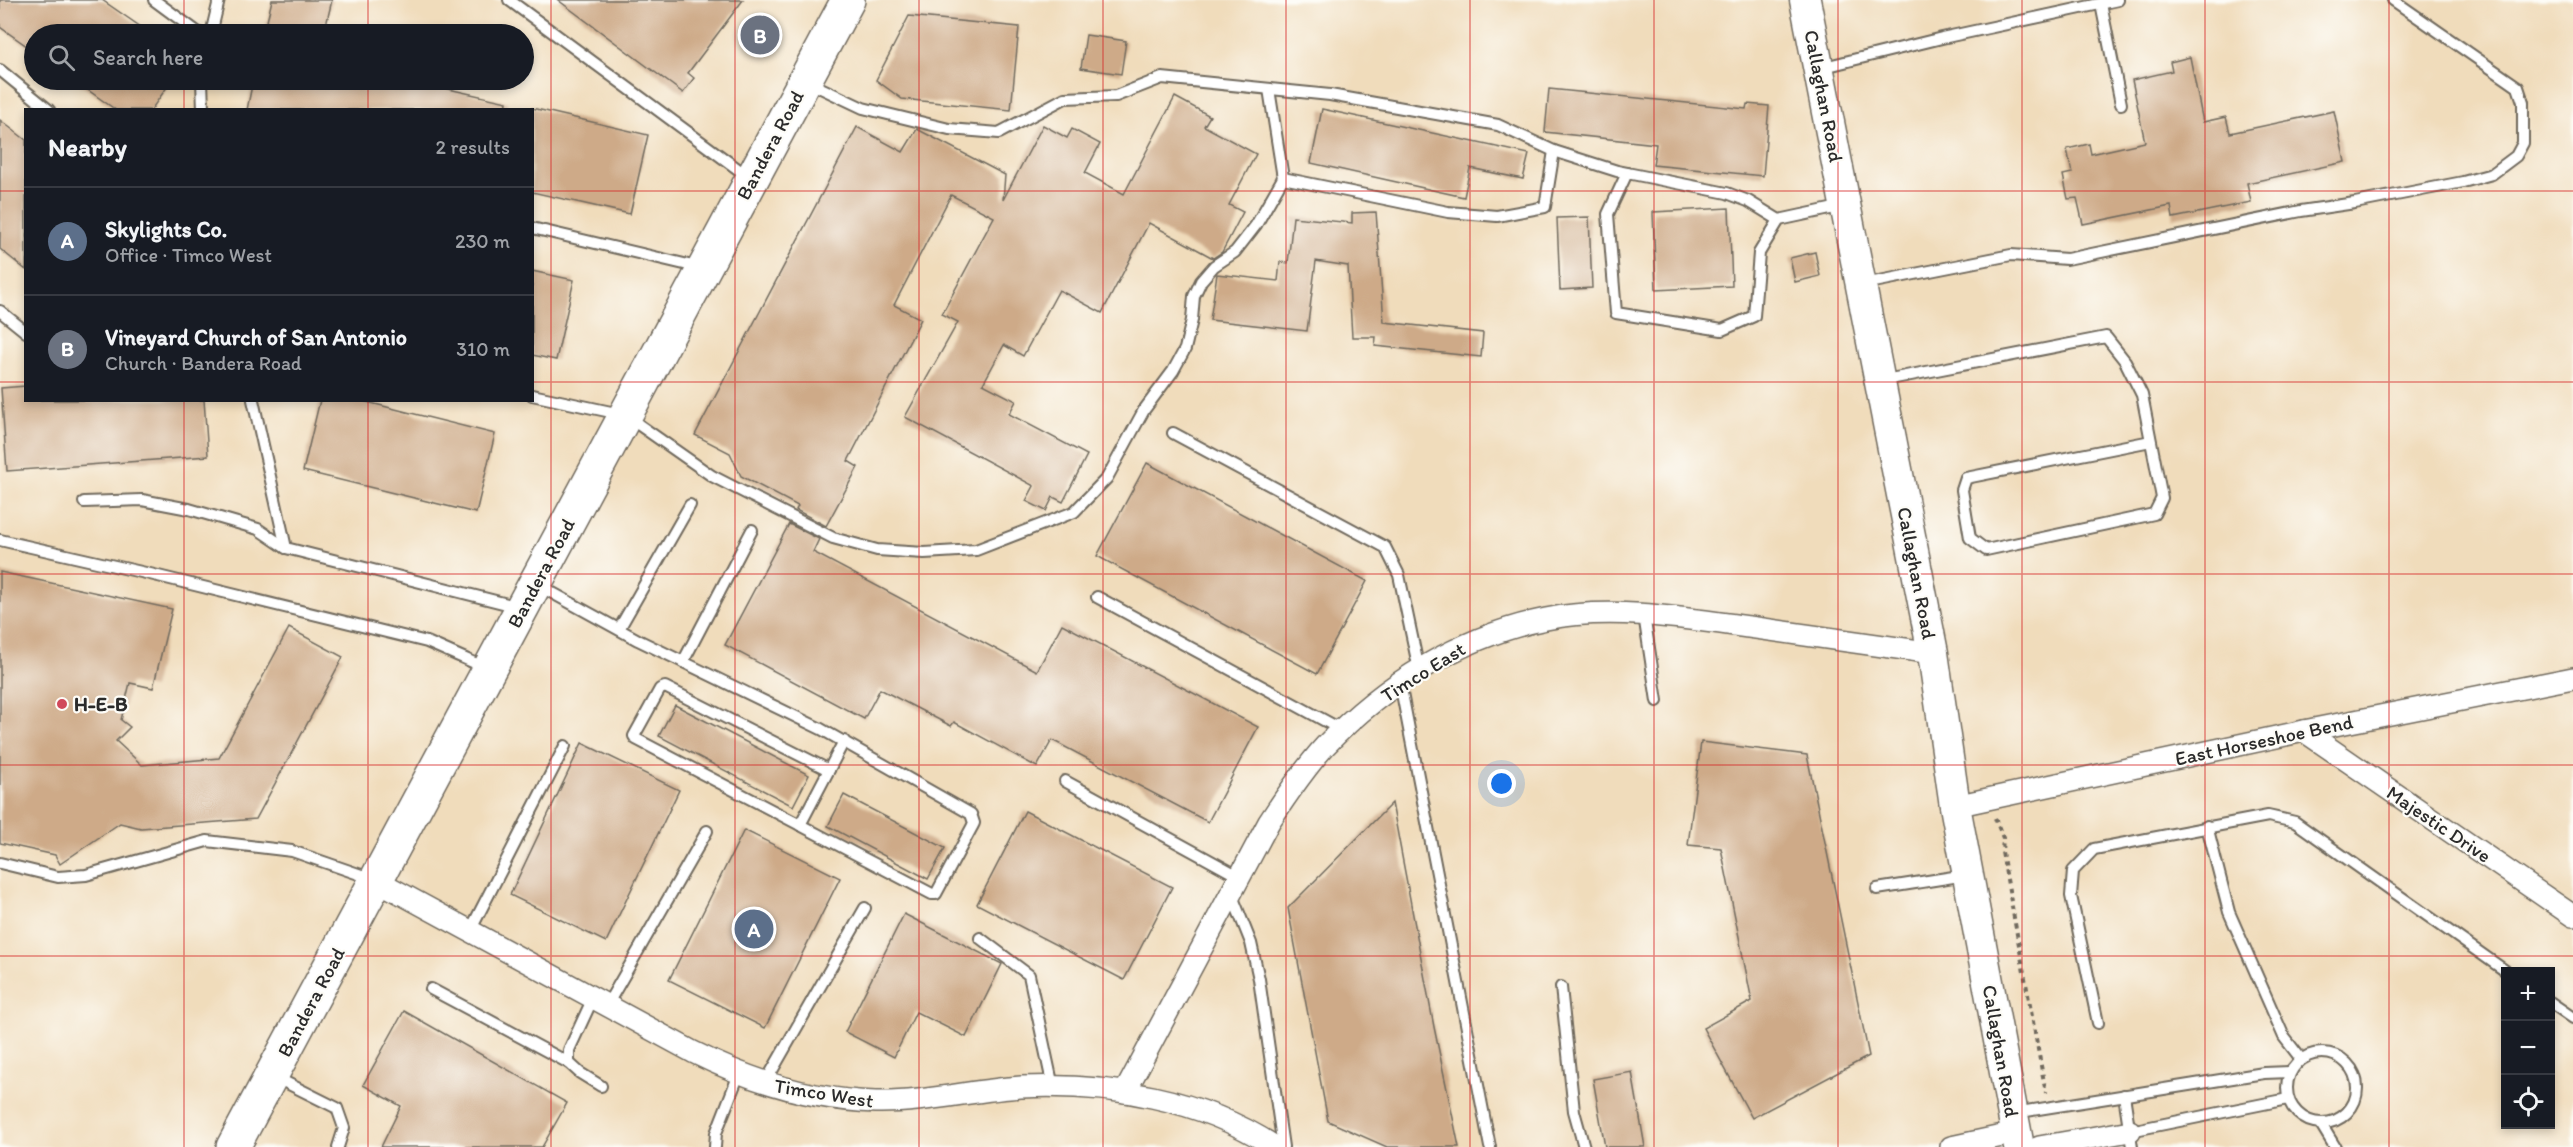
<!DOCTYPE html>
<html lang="en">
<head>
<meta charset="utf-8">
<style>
  body { margin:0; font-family:Itim,sans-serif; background:#20242c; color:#f1f3f6 }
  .controls { position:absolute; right:18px; bottom:18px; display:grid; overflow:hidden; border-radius:0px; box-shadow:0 3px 9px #0003 }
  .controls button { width:54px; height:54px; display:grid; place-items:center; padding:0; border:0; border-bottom:2px solid #363941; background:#171b24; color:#f1f3f6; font:30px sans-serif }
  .you { position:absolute; left:1502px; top:784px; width:21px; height:21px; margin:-15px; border:4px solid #fff; border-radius:50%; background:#1a73e8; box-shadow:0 0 0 9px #1a73e833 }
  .badge { display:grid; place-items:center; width:39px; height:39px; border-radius:50%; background:#1a73e8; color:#fff; font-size:20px; font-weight:700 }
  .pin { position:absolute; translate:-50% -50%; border:3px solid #fff; box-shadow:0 2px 6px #0006 }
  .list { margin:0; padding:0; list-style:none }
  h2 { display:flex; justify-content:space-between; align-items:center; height:78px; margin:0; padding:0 24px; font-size:26px }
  h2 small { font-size:20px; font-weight:400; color:#9ea1a6 }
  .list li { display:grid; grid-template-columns:39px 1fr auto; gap:18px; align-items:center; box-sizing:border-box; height:108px; padding:0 24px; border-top:2px solid #363941 }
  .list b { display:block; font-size:22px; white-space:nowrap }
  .list p { margin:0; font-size:20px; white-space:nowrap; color:#9ea1a6 }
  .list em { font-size:20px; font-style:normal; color:#9ea1a6 }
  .icon { flex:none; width:33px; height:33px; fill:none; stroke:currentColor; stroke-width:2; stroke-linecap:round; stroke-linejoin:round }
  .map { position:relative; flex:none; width:2573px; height:1147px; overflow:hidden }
  .search { position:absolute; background:#171b24; box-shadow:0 3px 9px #0003; left:24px; top:24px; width:510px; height:66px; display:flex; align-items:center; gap:15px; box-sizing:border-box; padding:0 21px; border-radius:33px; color:#9ea1a6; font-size:22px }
  .panel { position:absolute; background:#171b24; box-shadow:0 3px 9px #0003; left:24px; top:108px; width:510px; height:294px; border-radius:0px }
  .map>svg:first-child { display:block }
</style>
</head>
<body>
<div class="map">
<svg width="2573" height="1147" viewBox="0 0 2573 1147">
  <rect width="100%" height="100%" fill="#fdfcf7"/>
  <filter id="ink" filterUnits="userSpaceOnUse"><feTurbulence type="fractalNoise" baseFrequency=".0167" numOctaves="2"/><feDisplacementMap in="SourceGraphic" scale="12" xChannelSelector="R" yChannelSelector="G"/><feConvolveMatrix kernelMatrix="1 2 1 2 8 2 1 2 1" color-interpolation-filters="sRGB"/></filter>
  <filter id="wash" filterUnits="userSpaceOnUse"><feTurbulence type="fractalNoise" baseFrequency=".008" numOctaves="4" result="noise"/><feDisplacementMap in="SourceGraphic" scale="24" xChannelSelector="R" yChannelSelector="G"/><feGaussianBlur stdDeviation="1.35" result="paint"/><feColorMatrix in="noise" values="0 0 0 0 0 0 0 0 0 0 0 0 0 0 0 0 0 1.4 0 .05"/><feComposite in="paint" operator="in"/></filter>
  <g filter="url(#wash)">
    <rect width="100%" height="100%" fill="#f0dcbb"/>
    <g id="blocks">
      <g fill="#ceaa88">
        <polygon points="0,0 102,0 151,34 34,34 34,51 0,27"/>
        <polygon points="272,0 332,0 324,34 264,34"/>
        <polygon points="558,0 743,0 688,73 694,78 683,93"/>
        <polygon points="909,16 1019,27 1011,110 902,99 876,80"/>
        <polygon points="1086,35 1126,41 1121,74 1081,68"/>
        <polygon points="2190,57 2203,122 2226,117 2230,133 2334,111 2345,162 2247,183 2251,202 2173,218 2171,206 2083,224 2077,198 2068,199 2063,175 2072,173 2067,149 2089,144 2091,154 2145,142 2132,80 2172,71 2170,62"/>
        <polygon points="74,80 172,80 151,110 116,110"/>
        <polygon points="253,80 408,80 507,102 506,110 247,110"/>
        <polygon points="1549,89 1746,109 1747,104 1769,106 1763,176 1653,165 1656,144 1545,132"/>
        <polygon points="1175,97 1210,116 1204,126 1256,154 1229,205 1243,212 1222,252 1213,258 1149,223 1102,313 1059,290 1023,356 1004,345 983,384 1016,401 1009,414 1087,455 1063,502 1053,497 1046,511 1026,501 1034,486 905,417 958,322 942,314 994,217 951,195 894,305 921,319 848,461 858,467 826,526 796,510 798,506 741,476 730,453 695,435 857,127 903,152 917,129 1005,175 1003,200 1043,125 1067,138 1072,129 1100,144 1085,173 1124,194"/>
        <polygon points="532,108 648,135 630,214 532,192"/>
        <polygon points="1322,109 1529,154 1523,179 1470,168 1464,197 1311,163"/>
        <polygon points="0,120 26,140 26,270 0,249"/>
        <polygon points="1729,208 1732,286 1656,290 1653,212"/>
        <polygon points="1376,212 1384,322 1483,333 1481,357 1375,346 1376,337 1352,337 1348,266 1316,261 1307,331 1210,320 1217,274 1278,281 1280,262 1288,263 1293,217 1352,223 1352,213"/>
        <polygon points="1589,217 1592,288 1560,290 1557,218"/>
        <polygon points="1815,252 1820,276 1795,282 1790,258"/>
        <polygon points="532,271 574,280 556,360 532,355"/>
        <polygon points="26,386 26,400 204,400 208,456 7,471 1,388"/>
        <polygon points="320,400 359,400 495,434 476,513 303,471"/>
        <polygon points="1147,463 1367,581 1317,674 1097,556"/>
        <polygon points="789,524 819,539 813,552 1037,671 1062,624 1258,727 1208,822 1052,740 1037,767 954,722 951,726 880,689 864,719 725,645"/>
        <polygon points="0,572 172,609 153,688 130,683 121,720 130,727 116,741 142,765 219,758 289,628 343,657 256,819 141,828 120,823 60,864 55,855 0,843"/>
        <polygon points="675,705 809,775 793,806 659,736"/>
        <polygon points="1701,742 1807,755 1869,1056 1752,1118 1703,1028 1752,1001 1721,848 1688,845"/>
        <polygon points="582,743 679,790 606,942 510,895"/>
        <polygon points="844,795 945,848 928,879 828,826"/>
        <polygon points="1392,803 1434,1027 1459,1147 1387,1147 1328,1121 1288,908"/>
        <polygon points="1025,811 1172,887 1124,980 977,904"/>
        <polygon points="744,830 840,878 765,1028 669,980"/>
        <polygon points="904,914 1002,964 966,1037 916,1012 894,1057 845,1032"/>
        <polygon points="404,1011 567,1103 542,1147 381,1147 401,1106 363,1085"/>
        <polygon points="1632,1072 1645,1147 1605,1147 1593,1079"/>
      </g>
    </g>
  </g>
  <g filter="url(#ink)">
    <use href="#blocks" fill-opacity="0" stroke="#70695d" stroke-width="1.5"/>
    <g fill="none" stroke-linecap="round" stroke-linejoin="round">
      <g stroke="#70695d" stroke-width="14">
        <g id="lane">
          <polyline points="154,0 200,34"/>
          <polyline points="509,0 750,178"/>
          <polyline points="2101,4 2121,104"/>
          <polyline points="211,34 219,0"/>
          <polyline points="1820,68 1942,38 2118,0"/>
          <polyline points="0,70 49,110"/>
          <polyline points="202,80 203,110"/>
          <polyline points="808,82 863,108 949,129 999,133 1065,98 1116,96 1162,78 1330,95 1498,125 1554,151 1617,171 1727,193 1748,201 1779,220 1844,206"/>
          <polyline points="1269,89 1283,178 1448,212 1497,216 1545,207 1554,151"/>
          <polyline points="1627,173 1608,214 1616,313 1722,330 1754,316 1759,253 1779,220"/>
          <polyline points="532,228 701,268"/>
          <polyline points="1864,284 2011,255 2067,259 2301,211 2355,203 2463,182 2492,174 2516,156 2523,143 2523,102 2518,87 2393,0"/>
          <polyline points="0,311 26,332"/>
          <polyline points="1880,381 2106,337 2125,361 2142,395 2162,498 2154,514 1986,550 1970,538 1962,490 1966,478 2151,441"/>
          <polyline points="532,395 625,415 712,476 833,538 877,550 924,553 976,550 1074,512 1107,478 1144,410 1173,371 1185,349 1192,320 1194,296 1201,281 1214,266 1235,252 1256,225 1283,178"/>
          <polyline points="253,400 286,548 519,607"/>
          <polyline points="1173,433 1385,547 1399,575 1419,670"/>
          <polyline points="84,502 142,500 189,509 258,529 286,548"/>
          <polyline points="0,540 150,574 427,642 486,668"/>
          <polyline points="538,585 638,640 821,729 971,814 974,823 972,827 936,894 932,894 636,739 634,736 660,689 665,687 829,770"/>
          <polyline points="1097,597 1342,730"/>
          <polyline points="1644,615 1657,701"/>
          <polyline points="619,629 690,505"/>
          <polyline points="683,662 752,530"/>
          <polyline points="1400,683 1490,1147"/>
          <polyline points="1065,781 1240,877"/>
          <polyline points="800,825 844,741"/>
          <polyline points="2207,826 2229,912 2284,1037 2301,1059"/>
          <polyline points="0,863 58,877 86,875 207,841 292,851 373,879"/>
          <polyline points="1877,889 1966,875"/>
          <polyline points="1231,893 1251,943 1259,979 1283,1147"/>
          <polyline points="470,931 565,746"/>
          <polyline points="980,938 1029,975 1053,1087"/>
          <polyline points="1561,987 1574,1111 1584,1147"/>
          <polyline points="431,989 569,1063"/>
          <polyline points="593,998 569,1050 569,1063 580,1073 601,1086"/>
          <polyline points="2550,1002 2573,1018"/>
          <polyline points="607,1005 707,831"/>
          <polyline points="2098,1023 2071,896 2073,871 2094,849 2268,816 2295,822 2507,972"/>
          <circle cx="2322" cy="1088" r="35"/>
          <polyline points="275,1077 337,1108 344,1128 338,1147"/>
          <polyline points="765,1083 865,908"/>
          <polyline points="2124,1095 2132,1147"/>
          <polyline points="2014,1113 2264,1073 2290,1072"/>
          <polyline points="2321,1124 2335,1147"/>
          <polyline points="2130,1131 2288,1099"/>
          <polyline points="715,1147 716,1133 739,1074"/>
        </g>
      </g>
      <g stroke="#70695d" stroke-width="24">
        <g id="street">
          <polyline points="2304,731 2573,916"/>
          <polyline points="1955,806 2304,731 2573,678"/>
          <path d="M 376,880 L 693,1052 C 751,1081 811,1100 876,1102 C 925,1103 973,1090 1021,1087 C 1108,1083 1201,1098 1275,1147"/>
          <path d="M 1125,1092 L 1269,822 C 1286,796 1304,769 1325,746 C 1384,684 1462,636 1546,619 C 1611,606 1684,618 1749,627 C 1810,636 1872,644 1933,653"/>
          <polyline points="1951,1147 2016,1133"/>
          <polyline points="2039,1147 2130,1131"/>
        </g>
      </g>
      <g stroke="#70695d" stroke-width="33">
        <polyline id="secondary" points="1805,0 1933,653 1955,806 2019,1147"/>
      </g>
      <g stroke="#70695d" stroke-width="36">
        <polyline id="primary" points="233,1147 848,0"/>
      </g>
      <polyline stroke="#70695d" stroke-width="4" stroke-dasharray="4.5 4.5" stroke-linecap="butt" points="1995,818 2003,838 2002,852 2046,1093"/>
      <use href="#lane" stroke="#fff" stroke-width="10"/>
      <use href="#street" stroke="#fff" stroke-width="21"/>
      <use href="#secondary" stroke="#fff" stroke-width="30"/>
      <use href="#primary" stroke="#fff" stroke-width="33"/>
    </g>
  </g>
  <path fill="none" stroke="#d62828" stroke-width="1.5" stroke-opacity="0.55" d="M 184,0 L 184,34M 368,0 L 368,34M 551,0 L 551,1147M 735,0 L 735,1147M 919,0 L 919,1147M 1103,0 L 1103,1147M 1286,0 L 1286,1147M 1470,0 L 1470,1147M 1654,0 L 1654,1147M 1838,0 L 1838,1147M 2022,0 L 2022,1147M 2205,0 L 2205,1147M 2389,0 L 2389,1147M 184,80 L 184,110M 368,80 L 368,110M 0,191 L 26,191M 532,191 L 2573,191M 0,382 L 26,382M 532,382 L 2573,382M 184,400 L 184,1147M 368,400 L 368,1147M 0,574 L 2573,574M 0,765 L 2573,765M 0,956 L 2573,956"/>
  <circle fill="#d1495b" stroke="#fdfcf7" stroke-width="2" cx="62" cy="704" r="6"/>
  <g text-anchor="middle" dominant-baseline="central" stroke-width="4.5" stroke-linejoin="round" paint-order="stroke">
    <g font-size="20" fill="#2b2b2b" stroke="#fdfcf7">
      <text transform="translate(1824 96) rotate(79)">Callaghan Road</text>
      <text transform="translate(770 145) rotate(-62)">Bandera Road</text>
      <text transform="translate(541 573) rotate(-62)">Bandera Road</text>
      <text transform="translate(1917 573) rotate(79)">Callaghan Road</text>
      <text transform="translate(1423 672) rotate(-32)">Timco East</text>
      <text transform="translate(2264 740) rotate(-12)">East Horseshoe Bend</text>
      <text transform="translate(2439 824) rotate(34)">Majestic Drive</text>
      <text transform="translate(311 1002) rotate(-62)">Bandera Road</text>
      <text transform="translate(2001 1051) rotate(80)">Callaghan Road</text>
      <text transform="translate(824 1093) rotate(9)">Timco West</text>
    </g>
    <g font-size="20" font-weight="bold" fill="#2b2b2b" stroke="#fdfcf7" text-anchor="start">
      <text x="74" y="704">H-E-B</text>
    </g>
  </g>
</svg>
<div class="controls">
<button>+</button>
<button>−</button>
<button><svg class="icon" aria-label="locate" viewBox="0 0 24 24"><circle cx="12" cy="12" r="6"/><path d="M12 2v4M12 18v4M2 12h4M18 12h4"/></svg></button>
</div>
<div class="you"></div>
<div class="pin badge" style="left:754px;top:929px;background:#5c6f8a">A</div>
<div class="pin badge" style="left:760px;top:35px;background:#6b7280">B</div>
<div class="search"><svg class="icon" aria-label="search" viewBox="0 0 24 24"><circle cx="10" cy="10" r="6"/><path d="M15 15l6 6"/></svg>Search here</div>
<section class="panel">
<h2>Nearby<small>2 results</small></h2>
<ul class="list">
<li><span class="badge" style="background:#5c6f8a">A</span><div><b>Skylights Co.</b><p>Office · Timco West</p></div><em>230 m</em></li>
<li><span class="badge" style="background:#6b7280">B</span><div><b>Vineyard Church of San Antonio</b><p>Church · Bandera Road</p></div><em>310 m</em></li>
</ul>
</section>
</div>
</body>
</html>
